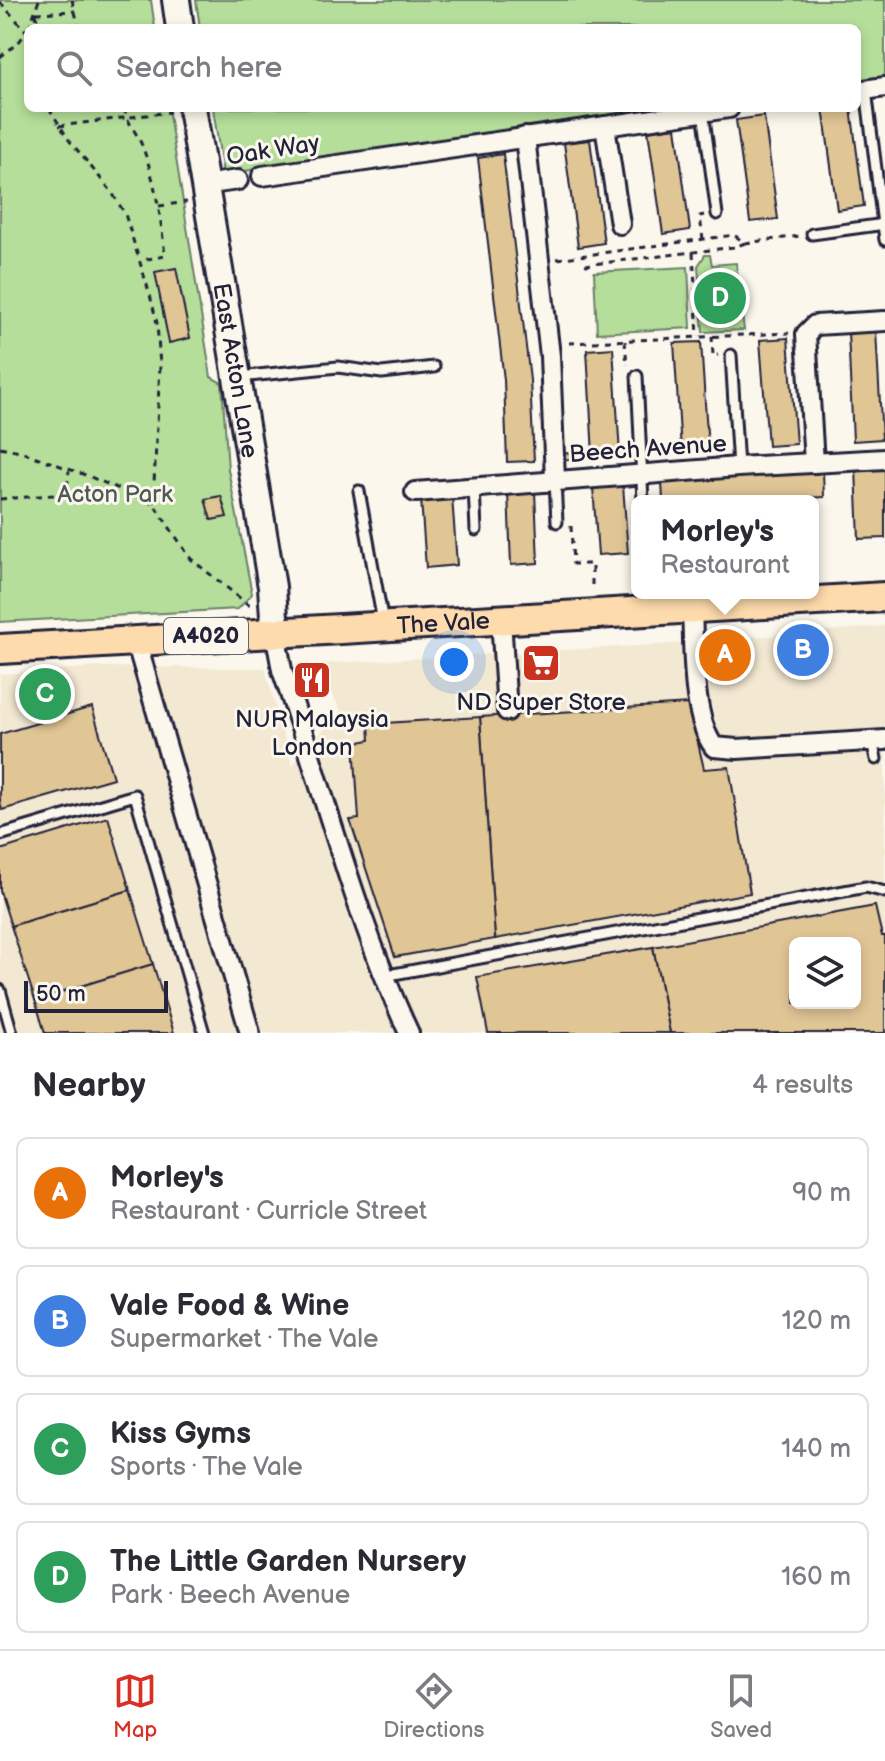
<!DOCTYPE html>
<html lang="en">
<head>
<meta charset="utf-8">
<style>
  body { margin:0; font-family:"Balsamiq Sans",sans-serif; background:#f2f2f3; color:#2b2b33 }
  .controls { position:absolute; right:24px; bottom:24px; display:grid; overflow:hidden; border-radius:12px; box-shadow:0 4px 12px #0003 }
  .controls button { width:72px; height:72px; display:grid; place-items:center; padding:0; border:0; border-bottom:2px solid #e1e1e2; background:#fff; color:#2b2b33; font:40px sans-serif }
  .scale { position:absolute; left:24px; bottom:20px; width:144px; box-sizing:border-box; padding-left:8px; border:4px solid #22223b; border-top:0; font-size:22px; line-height:28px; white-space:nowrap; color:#22223b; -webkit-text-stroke:6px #fbf7ec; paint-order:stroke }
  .you { position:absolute; left:454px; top:662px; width:28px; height:28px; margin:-20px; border:6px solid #fff; border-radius:50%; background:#1a73e8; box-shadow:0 0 0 12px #1a73e833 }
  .badge { display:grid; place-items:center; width:52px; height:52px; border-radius:50%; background:#d93025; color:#fff; font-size:26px; font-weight:700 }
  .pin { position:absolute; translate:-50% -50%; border:4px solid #fff; box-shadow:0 2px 8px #0006 }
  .popup { position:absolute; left:631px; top:495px; width:188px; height:104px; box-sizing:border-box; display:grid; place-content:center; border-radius:12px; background:#fff; filter:drop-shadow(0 2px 6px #0005); font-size:26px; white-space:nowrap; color:#7c7c81 }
  .popup b { font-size:30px; color:#2b2b33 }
  .popup::after { content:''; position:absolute; left:50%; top:100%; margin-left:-16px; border:16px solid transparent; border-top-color:#fff }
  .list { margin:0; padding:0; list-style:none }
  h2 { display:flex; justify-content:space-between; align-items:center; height:104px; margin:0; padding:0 32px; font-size:34px }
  h2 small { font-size:26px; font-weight:400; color:#7c7c81 }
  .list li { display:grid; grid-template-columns:52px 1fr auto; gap:24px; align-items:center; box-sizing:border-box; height:112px; margin:0 16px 16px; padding:0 16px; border:2px solid #e1e1e2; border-radius:12px }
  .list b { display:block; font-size:30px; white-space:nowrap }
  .list p { margin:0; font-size:26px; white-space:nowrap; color:#7c7c81 }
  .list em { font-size:26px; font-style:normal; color:#7c7c81 }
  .icon { flex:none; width:44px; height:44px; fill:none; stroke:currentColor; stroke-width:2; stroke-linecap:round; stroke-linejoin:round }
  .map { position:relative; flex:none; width:885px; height:1033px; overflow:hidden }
  .search { position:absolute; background:#fff; box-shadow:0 4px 12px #0003; left:24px; right:24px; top:24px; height:88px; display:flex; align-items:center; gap:20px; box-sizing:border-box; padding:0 28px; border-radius:12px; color:#7c7c81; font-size:30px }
  .sheet { height:616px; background:#fff }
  nav { display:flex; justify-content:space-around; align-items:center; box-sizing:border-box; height:112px; border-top:2px solid #e1e1e2; background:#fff; font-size:22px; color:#7c7c81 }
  nav a { display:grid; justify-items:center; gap:4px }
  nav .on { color:#d93025 }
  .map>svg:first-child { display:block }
</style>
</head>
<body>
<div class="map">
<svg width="885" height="1033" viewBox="0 0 885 1033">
  <rect width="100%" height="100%" fill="#fbf7ec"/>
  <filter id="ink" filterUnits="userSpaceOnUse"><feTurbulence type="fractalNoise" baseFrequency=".0125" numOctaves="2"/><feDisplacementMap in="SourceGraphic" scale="16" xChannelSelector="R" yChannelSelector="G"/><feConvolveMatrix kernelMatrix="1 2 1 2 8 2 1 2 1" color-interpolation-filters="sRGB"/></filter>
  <g filter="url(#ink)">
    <path fill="#f3e8d2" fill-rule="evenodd" d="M 885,626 L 885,738 L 722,745 L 711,702 L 695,703 L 713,753 L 885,748 L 885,1033 L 0,1033 L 0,674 L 100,667 L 265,668 L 292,766 L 341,710 L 315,664 L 673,644 ZM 795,943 L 855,943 L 855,1003 L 795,1003 Z"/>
    <g fill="#b4de9a" stroke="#6b806a" stroke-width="2">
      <polygon points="0,0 151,0 155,28 28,28 28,108 168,108 211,377 222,383 228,469 252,594 238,609 0,622"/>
      <polygon points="196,0 885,0 885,78 857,82 857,28 200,28"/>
      <polygon points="213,108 679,108 223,174"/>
      <polygon points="705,255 710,255 712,265 736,263 744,330 703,332 698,266"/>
      <polygon points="688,267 691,328 597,333 594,272"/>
    </g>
    <g fill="#e0c595" stroke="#22223b" stroke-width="2" fill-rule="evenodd">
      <polygon points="823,108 851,108 864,206 837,210"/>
      <polygon points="764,116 778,219 750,222 736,120"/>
      <polygon points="676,127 690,230 663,234 648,131"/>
      <polygon points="590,140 604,243 578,247 564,143"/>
      <polygon points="503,154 530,380 534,461 507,462 504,380 478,158"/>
      <polygon points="176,268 190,338 169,343 155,272"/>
      <polygon points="876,331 882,439 853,441 848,332"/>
      <polygon points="788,338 796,444 768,446 760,340"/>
      <polygon points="701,342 708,448 681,450 674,343"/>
      <polygon points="613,348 620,454 593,455 587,350"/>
      <polygon points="584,452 585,458 558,460 558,454"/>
      <polygon points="885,468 885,538 859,539 856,469"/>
      <polygon points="823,471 824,497 749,501 663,501 662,481"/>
      <polygon points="623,485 628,553 598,555 593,487"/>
      <polygon points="535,491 538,563 511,565 508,492"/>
      <polygon points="221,496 227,517 211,520 205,499"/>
      <polygon points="452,496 457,565 426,568 421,499"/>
      <polygon points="689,704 704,769 729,767 750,893 495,939 480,717"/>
      <polygon points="92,707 113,778 2,810 0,802 0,734"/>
      <polygon points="480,717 495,939 395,957 350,820 359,819 354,743 370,740 369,724"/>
      <polygon points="108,817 130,890 11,926 0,891 0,850"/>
      <polygon points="130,890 153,964 35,1000 11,926"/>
      <path d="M 875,906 L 882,936 L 885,936 L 885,1033 L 670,1033 L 653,947 ZM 795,943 L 855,943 L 855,1003 L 795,1003 Z"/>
      <polygon points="653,947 670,1033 488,1033 477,977"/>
      <polygon points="153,964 174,1033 45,1033 35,1000"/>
    </g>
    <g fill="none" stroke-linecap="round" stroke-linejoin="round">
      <g stroke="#22223b" stroke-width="15">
        <g id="lane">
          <polyline points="866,90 885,240"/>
          <polyline points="703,111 717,214"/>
          <polyline points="812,234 885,224"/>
          <polyline points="731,355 738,467"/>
          <polyline points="637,376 643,501"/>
          <polyline points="239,377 338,367 382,373 434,367"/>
          <polyline points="555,480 557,522"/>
          <polyline points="474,487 476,530"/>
          <polyline points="359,491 383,622"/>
          <polyline points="872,741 876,759"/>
          <polyline points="0,835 135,795 204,1033"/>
          <polyline points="383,976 866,887 885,892"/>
          <polyline points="0,990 12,1033"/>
        </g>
      </g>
      <g stroke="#22223b" stroke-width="24">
        <g id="street">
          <polyline points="857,91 885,87"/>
          <polyline points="605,126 620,224"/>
          <polyline points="525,137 550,356 555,480"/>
          <polyline points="262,176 729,108"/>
          <polyline points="204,185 238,180"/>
          <polyline points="814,463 806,334 815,325 885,321"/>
          <polyline points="415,492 738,467 885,459"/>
          <path d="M 692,608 C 694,646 691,716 714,747 L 737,749 L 885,740"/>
          <polyline points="501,619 507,711"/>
          <path d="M 275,632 L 282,670 C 324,791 355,917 409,1033"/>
          <polyline points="136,641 250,1033"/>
        </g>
      </g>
      <g stroke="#22223b" stroke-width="32">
        <g id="secondary">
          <polyline points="176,0 180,28"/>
          <path id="s1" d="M 192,108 L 272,587 L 275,632"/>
        </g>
      </g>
      <g stroke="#22223b" stroke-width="34">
        <g id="primary">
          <path id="s2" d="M 0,649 L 885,597"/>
        </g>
      </g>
      <g stroke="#22223b" stroke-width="3" stroke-dasharray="6 6" stroke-linecap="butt">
        <polyline points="72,0 79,28"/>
        <polyline points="0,2 28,33"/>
        <polyline points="36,13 75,11"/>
        <polyline points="36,13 38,28"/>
        <polyline points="29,28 39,0"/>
        <polyline points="0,57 18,43 28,30"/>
        <polyline points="49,108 69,140 111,191 125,214 150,295 157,323 160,366 153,503"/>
        <path d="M 124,108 C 127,123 138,134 143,148 C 156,183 161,219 165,256 L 141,260"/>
        <polyline points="59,126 170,112"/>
        <polyline points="159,206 187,202"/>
        <polyline points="703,240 700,216 704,215"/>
        <polyline points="693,252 698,336"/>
        <polyline points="557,259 734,235 745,243 800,236"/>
        <polyline points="585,265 735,247 745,243"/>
        <polyline points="712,336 713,356 718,355"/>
        <polyline points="625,341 627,365"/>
        <polyline points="569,343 789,333"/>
        <polyline points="0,447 20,451 88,476 153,503 191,559 250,606"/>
        <polyline points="66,498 69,471"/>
        <polyline points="0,499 66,494"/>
        <polyline points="571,526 573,564 592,564 592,590"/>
      </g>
      <use href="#lane" stroke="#fbf7ec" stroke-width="9"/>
      <use href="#street" stroke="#fbf7ec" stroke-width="18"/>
      <use href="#secondary" stroke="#fbf7ec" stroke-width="26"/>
      <use href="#primary" stroke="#fedbac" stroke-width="28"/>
    </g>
  </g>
  <defs>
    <g id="supermarket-square" transform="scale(2)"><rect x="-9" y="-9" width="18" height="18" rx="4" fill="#c8321e" stroke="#fbf7ec"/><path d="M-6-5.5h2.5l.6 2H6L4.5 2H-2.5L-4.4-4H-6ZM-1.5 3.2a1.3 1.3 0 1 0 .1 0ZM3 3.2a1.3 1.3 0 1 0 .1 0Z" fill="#fff"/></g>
    <g id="restaurant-square" transform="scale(2)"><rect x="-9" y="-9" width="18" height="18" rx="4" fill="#c8321e" stroke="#fbf7ec"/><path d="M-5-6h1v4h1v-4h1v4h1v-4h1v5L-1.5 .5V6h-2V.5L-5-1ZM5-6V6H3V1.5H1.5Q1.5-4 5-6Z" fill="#fff"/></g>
  </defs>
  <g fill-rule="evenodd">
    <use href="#supermarket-square" x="541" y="663"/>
    <use href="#restaurant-square" x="312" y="680"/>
  </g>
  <g text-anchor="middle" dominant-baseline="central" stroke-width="6" stroke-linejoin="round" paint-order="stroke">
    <rect fill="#fbf7ec" stroke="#636270" stroke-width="2" x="164" y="618" width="84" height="36" rx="6"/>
    <g font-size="22" font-weight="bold" fill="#22223b">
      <text x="206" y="636">A4020</text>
    </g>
    <g font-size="24" fill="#22223b" stroke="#fbf7ec">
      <text transform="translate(273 150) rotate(-9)">Oak Way</text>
      <text stroke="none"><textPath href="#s1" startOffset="266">East Acton Lane</textPath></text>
      <text transform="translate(648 449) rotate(-4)">Beech Avenue</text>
      <text stroke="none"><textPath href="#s2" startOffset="444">The Vale</textPath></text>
    </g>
    <g font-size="24" fill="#4e5a58" stroke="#fbf7ec">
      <text x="115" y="494">Acton Park</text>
    </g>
    <g font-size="24" fill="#22223b" stroke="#fbf7ec">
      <text x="541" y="702">ND Super Store</text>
      <text x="312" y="719">NUR Malaysia<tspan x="312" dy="28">London</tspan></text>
    </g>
  </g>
</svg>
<div class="controls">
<button><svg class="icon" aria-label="layers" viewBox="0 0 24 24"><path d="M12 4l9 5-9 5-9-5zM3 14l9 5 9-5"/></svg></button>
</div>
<div class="scale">50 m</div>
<div class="you"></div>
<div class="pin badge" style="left:725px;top:655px;background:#e8710a">A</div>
<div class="popup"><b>Morley's</b>Restaurant</div>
<div class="pin badge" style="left:803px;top:650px;background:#3f7fe0">B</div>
<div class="pin badge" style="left:45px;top:694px;background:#2e9e5b">C</div>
<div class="pin badge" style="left:720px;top:298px;background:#2e9e5b">D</div>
<div class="search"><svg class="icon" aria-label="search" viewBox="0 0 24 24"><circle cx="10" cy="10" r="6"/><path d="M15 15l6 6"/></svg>Search here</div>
</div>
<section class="sheet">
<h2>Nearby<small>4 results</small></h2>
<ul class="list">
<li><span class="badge" style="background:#e8710a">A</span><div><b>Morley's</b><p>Restaurant · Curricle Street</p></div><em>90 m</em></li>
<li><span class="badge" style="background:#3f7fe0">B</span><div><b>Vale Food &amp; Wine</b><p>Supermarket · The Vale</p></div><em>120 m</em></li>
<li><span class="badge" style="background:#2e9e5b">C</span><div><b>Kiss Gyms</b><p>Sports · The Vale</p></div><em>140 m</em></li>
<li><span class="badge" style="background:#2e9e5b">D</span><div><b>The Little Garden Nursery</b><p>Park · Beech Avenue</p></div><em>160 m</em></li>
</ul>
</section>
<nav>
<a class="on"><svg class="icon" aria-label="map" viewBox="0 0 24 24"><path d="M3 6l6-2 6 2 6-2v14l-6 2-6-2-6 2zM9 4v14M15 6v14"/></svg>Map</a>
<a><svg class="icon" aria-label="directions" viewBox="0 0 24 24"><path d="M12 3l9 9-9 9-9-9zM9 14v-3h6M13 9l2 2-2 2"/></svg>Directions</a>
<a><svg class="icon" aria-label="saved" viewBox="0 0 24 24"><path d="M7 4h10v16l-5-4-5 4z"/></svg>Saved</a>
</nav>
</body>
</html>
